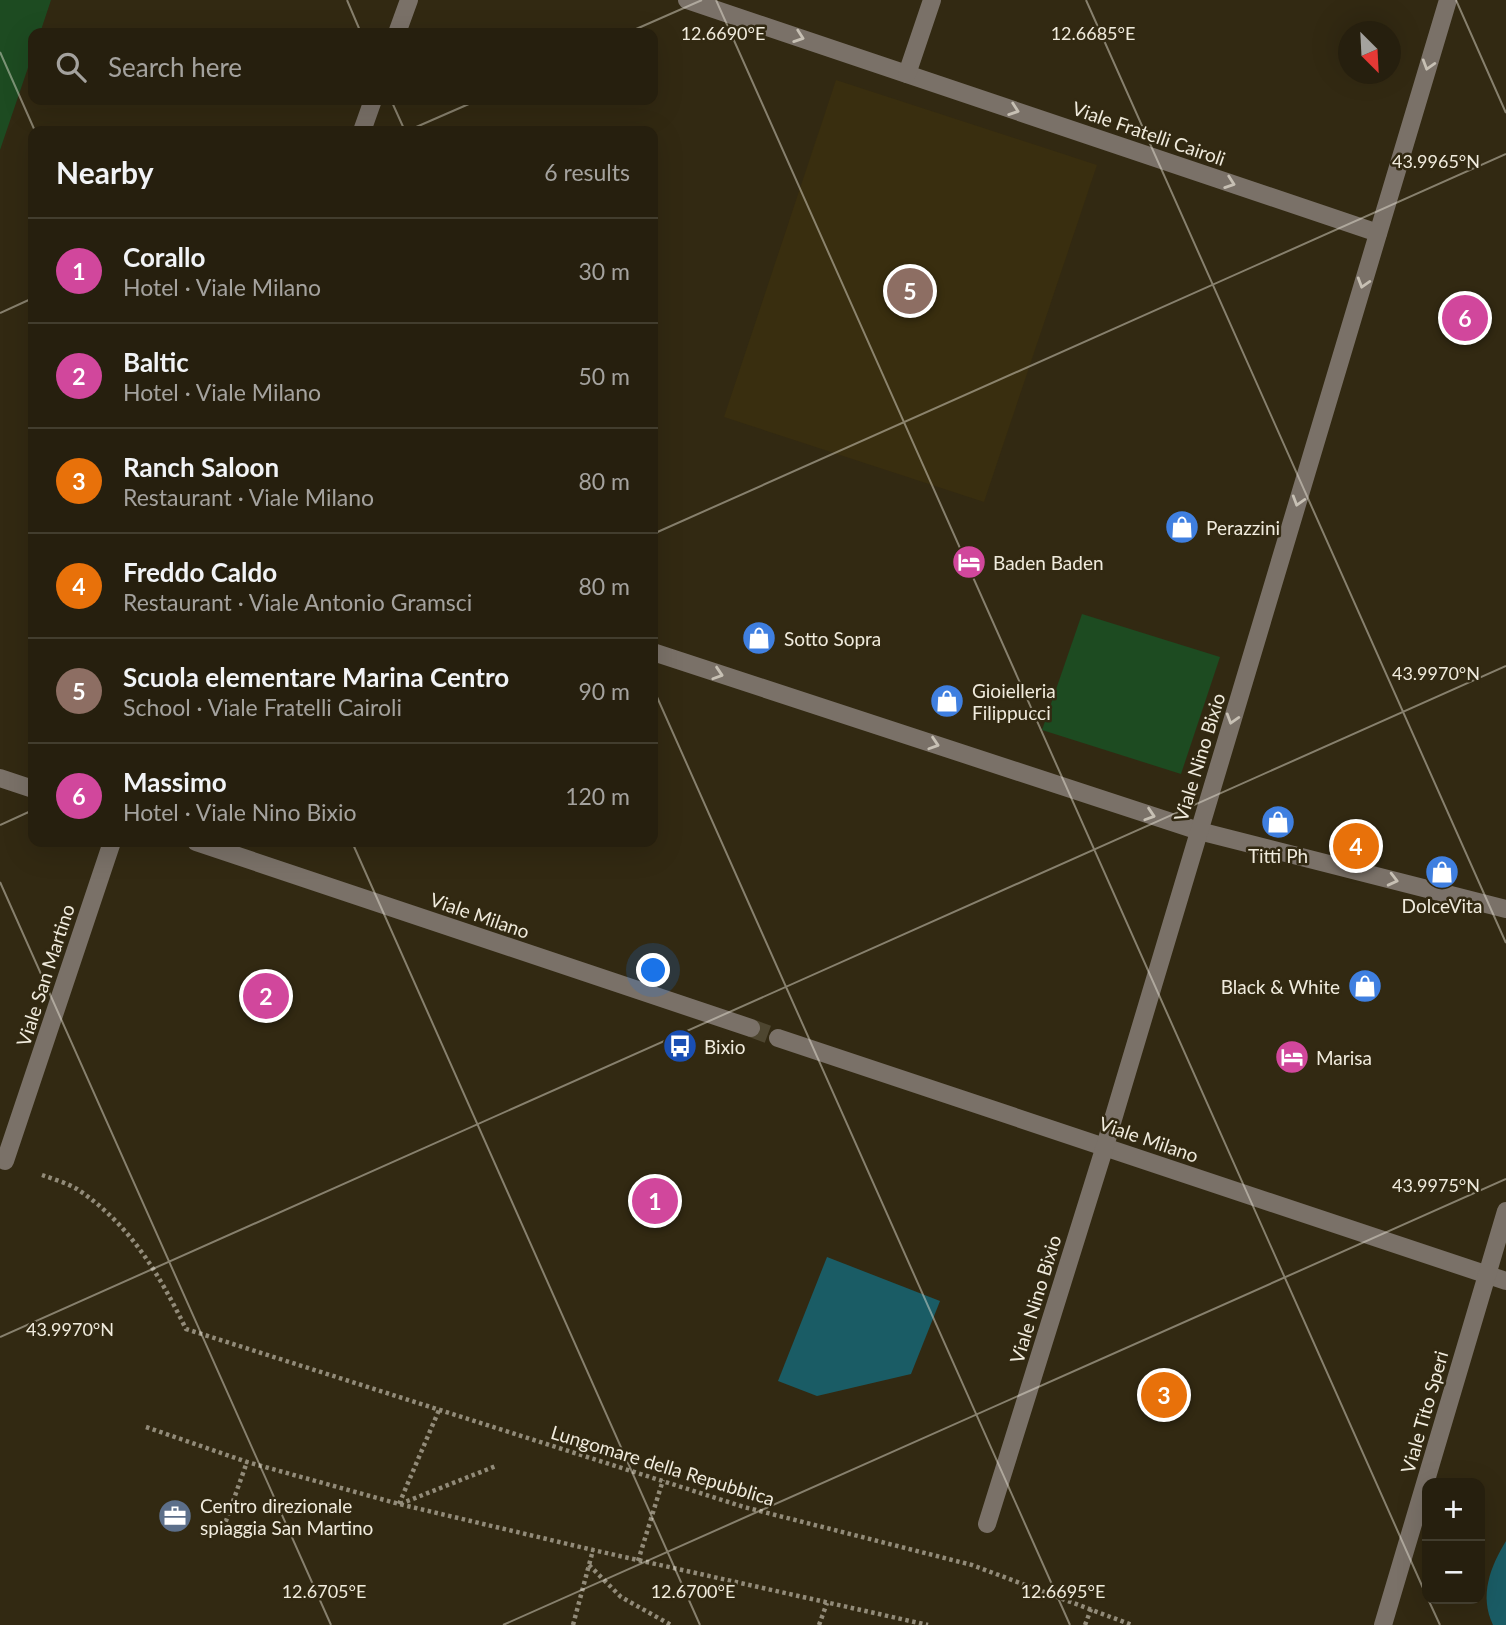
<!DOCTYPE html>
<html lang="en">
<head>
<meta charset="utf-8">
<style>
  body { margin:0; font-family:Lato,sans-serif; background:#322c1c; color:#f1f3f6 }
  .controls { position:absolute; right:21px; bottom:21px; display:grid; overflow:hidden; border-radius:14px; box-shadow:0 7px 28px #0002 }
  .controls button { width:63px; height:63px; display:grid; place-items:center; padding:0; border:0; border-bottom:2px solid #423d2e; background:#261f0e; color:#f1f3f6; font:35px sans-serif }
  .compass { position:absolute; left:1338px; top:21px; width:63px; height:63px; border-radius:50%; background:#261f0e; box-shadow:0 7px 28px #0002; rotate:156deg }
  .you { position:absolute; left:654px; top:971px; width:24px; height:24px; margin:-18px; border:5px solid #fff; border-radius:50%; background:#1a73e8; box-shadow:0 0 0 10px #1a73e833 }
  .badge { display:grid; place-items:center; width:46px; height:46px; border-radius:50%; background:#c7a6ef; color:#fff; font-size:23px; font-weight:700 }
  .pin { position:absolute; translate:-50% -50%; border:4px solid #fff; box-shadow:0 2px 7px #0006 }
  .list { margin:0; padding:0; list-style:none }
  h2 { display:flex; justify-content:space-between; align-items:center; height:91px; margin:0; padding:0 28px; font-size:30px }
  h2 small { font-size:23px; font-weight:400; color:#a4a29e }
  .list li { display:grid; grid-template-columns:46px 1fr auto; gap:21px; align-items:center; box-sizing:border-box; height:105px; padding:0 28px; border-top:2px solid #423d2e }
  .list b { display:block; font-size:26px; white-space:nowrap }
  .list p { margin:0; font-size:23px; white-space:nowrap; color:#a4a29e }
  .list em { font-size:23px; font-style:normal; color:#a4a29e }
  .icon { flex:none; width:38px; height:38px; fill:none; stroke:currentColor; stroke-width:2; stroke-linecap:round; stroke-linejoin:round }
  .map { position:relative; flex:none; width:1506px; height:1625px; overflow:hidden }
  .search { position:absolute; background:#261f0e; box-shadow:0 7px 28px #0002; left:28px; top:28px; width:630px; height:77px; display:flex; align-items:center; gap:18px; box-sizing:border-box; padding:0 24px; border-radius:14px; color:#a4a29e; font-size:26px }
  .panel { position:absolute; background:#261f0e; box-shadow:0 7px 28px #0002; left:28px; top:126px; width:630px; height:721px; border-radius:14px }
  .map>svg:first-child { display:block }
</style>
</head>
<body>
<div class="map">
<svg width="1506" height="1625" viewBox="0 0 1506 1625">
  <rect width="100%" height="100%" fill="#322912"/>
  <polygon fill="#392e0f" points="836,80 1097,165 984,502 724,417"/>
  <g fill="#1d4b21">
    <polygon points="0,0 51,0 40,33 33,33 33,53 0,150"/>
    <polygon points="1082,614 1220,657 1181,774 1042,730"/>
  </g>
  <g fill="#1a5c65">
    <polygon points="827,1257 940,1301 911,1374 817,1396 778,1381"/>
    <path d="M 1506,1541 L 1506,1625 L 1493,1625 C 1479,1596 1490,1567 1506,1541 Z"/>
  </g>
  <g fill="none" stroke-linecap="round" stroke-linejoin="round">
    <polyline stroke="#4e4630" stroke-width="18" stroke-dasharray="18 9" stroke-linecap="butt" points="751,1028 778,1038"/>
    <g stroke="#928b79" stroke-width="4.5" stroke-dasharray="3.5 3.5" stroke-linecap="butt">
      <path d="M 42,1175 C 53,1179 67,1183 77,1189 C 130,1224 159,1274 186,1329 L 744,1507 L 972,1565 L 1132,1625"/>
      <polyline points="146,1427 247,1462 399,1504 593,1550 928,1625"/>
      <polyline points="399,1504 439,1410"/>
      <polyline points="400,1504 496,1466"/>
      <polyline points="221,1535 247,1462"/>
      <polyline points="638,1561 663,1480"/>
      <polyline points="589,1565 621,1597 671,1625"/>
      <polyline points="573,1625 593,1550"/>
      <polyline points="819,1625 827,1603"/>
      <polyline points="1085,1625 1091,1609"/>
    </g>
    <g stroke="#7a7168" stroke-width="18">
      <polyline points="687,0 1378,233"/>
      <polyline points="397,33 409,0"/>
      <polyline points="907,74 932,0"/>
      <polyline points="362,131 373,100"/>
      <polyline points="653,652 1199,831 1506,909"/>
      <polyline points="0,778 33,789"/>
      <polyline points="196,842 751,1028"/>
      <polyline points="778,1038 1506,1281"/>
      <polyline points="5,1161 112,842"/>
      <polyline points="987,1524 1105,1146 1448,0"/>
      <polyline points="1383,1625 1506,1211"/>
    </g>
  </g>
  <defs><path id="oneway-chevron" d="M-2-3.5L2.5 0L-2 3.5" fill="none" stroke-width="1.6" stroke-linecap="round" stroke-linejoin="round" transform="scale(1.75)"/></defs>
  <g stroke="#c7c0b4">
    <use href="#oneway-chevron" transform="translate(799 37) rotate(19)"/>
    <use href="#oneway-chevron" transform="translate(1428 65) rotate(107)"/>
    <use href="#oneway-chevron" transform="translate(1014 110) rotate(19)"/>
    <use href="#oneway-chevron" transform="translate(1230 183) rotate(19)"/>
    <use href="#oneway-chevron" transform="translate(1363 283) rotate(107)"/>
    <use href="#oneway-chevron" transform="translate(1298 501) rotate(107)"/>
    <use href="#oneway-chevron" transform="translate(718 674) rotate(18)"/>
    <use href="#oneway-chevron" transform="translate(1232 719) rotate(107)"/>
    <use href="#oneway-chevron" transform="translate(934 744) rotate(18)"/>
    <use href="#oneway-chevron" transform="translate(1150 815) rotate(18)"/>
    <use href="#oneway-chevron" transform="translate(1393 880) rotate(14)"/>
  </g>
  <path fill="none" stroke="#f0ebdd" stroke-width="2" stroke-opacity="0.45" d="M 347,0 L 361,33M 716,0 L 1427,1597M 1086,0 L 1506,943M 1456,0 L 1506,113M 627,33 L 702,0M 0,52 L 35,131M 391,100 L 405,131M 407,131 L 478,100M 0,313 L 33,298M 653,534 L 1506,154M 653,688 L 1070,1625M 0,825 L 33,810M 352,842 L 700,1625M 0,882 L 331,1625M 0,1337 L 1506,666M 1428,1599 L 1440,1625M 503,1625 L 1506,1179"/>
  <defs>
    <g id="shop-disc" transform="scale(1.75)"><circle r="9.5" fill="#3f7fe0" stroke="#322912"/><path d="M-5-2.5h2.3a2.7 3.5 0 0 1 5.4 0H5L5.5 6h-11ZM-1.5-2.5h3a1.5 2.3 0 0 0-3 0Z" fill="#fff"/></g>
    <g id="hotel-disc" transform="scale(1.75)"><circle r="9.5" fill="#d1479c" stroke="#322912"/><path d="M-6-4.5h1.5V1H6V5H4.5V3h-9V5H-6ZM-4 0a1.8 1.8 0 1 1 3.6 0ZM.5 0V-2.5h3Q6-2.5 6 0Z" fill="#fff"/></g>
    <g id="bus-disc" transform="scale(1.75)"><circle r="9.5" fill="#1a4fb4" stroke="#322912"/><path d="M-5-6H5V4H4V6H2V4H-2V6H-4V4H-5ZM-3.5-4V0h7V-4ZM-3.5 1.2v1.5H-2V1.2ZM2 1.2v1.5H3.5V1.2Z" fill="#fff"/></g>
    <g id="office-disc" transform="scale(1.75)"><circle r="9.5" fill="#5c6f8a" stroke="#322912"/><path d="M-6-3h4V-5.5h4V-3h4V5H-6ZM-1-4.5V-3h2v-1.5ZM-6 0V1H6V0Z" fill="#fff"/></g>
  </defs>
  <g fill-rule="evenodd">
    <use href="#shop-disc" x="1182" y="527"/>
    <use href="#hotel-disc" x="969" y="562"/>
    <use href="#shop-disc" x="759" y="638"/>
    <use href="#shop-disc" x="947" y="701"/>
    <use href="#shop-disc" x="1278" y="822"/>
    <use href="#shop-disc" x="1442" y="872"/>
    <use href="#shop-disc" x="1365" y="986"/>
    <use href="#bus-disc" x="680" y="1046"/>
    <use href="#hotel-disc" x="1292" y="1057"/>
    <use href="#office-disc" x="175" y="1516"/>
  </g>
  <g text-anchor="middle" dominant-baseline="central" stroke-width="5" stroke-linejoin="round" paint-order="stroke">
    <g font-size="19" fill="#f0ebdd" stroke="#322912">
      <text transform="translate(1149 133) rotate(19)">Viale Fratelli Cairoli</text>
      <text transform="translate(1199 757) rotate(-73)">Viale Nino Bixio</text>
      <text transform="translate(480 915) rotate(19)">Viale Milano</text>
      <text transform="translate(45 975) rotate(-72)">Viale San Martino</text>
      <text transform="translate(1149 1139) rotate(19)">Viale Milano</text>
      <text transform="translate(1035 1299) rotate(-73)">Viale Nino Bixio</text>
      <text transform="translate(1424 1412) rotate(-74)">Viale Tito Speri</text>
      <text transform="translate(663 1465) rotate(17)">Lungomare della Repubblica</text>
    </g>
    <g font-size="19" fill="#f0ebdd" stroke="#322912" text-anchor="start">
      <text x="1206" y="527">Perazzini</text>
      <text x="993" y="562">Baden Baden</text>
      <text x="784" y="638">Sotto Sopra</text>
      <text x="972" y="690">Gioielleria<tspan x="972" dy="22">Filippucci</tspan></text>
      <text x="1278" y="855" text-anchor="middle">Titti Ph</text>
      <text x="1442" y="905" text-anchor="middle">DolceVita</text>
      <text x="1340" y="986" text-anchor="end">Black &amp; White</text>
      <text x="704" y="1046">Bixio</text>
      <text x="1316" y="1057">Marisa</text>
      <text x="200" y="1505">Centro direzionale<tspan x="200" dy="22">spiaggia San Martino</tspan></text>
    </g>
  </g>
  <g font-size="18" text-anchor="middle" fill="#f0ebdd" stroke="#322912" stroke-width="5" stroke-linejoin="round" paint-order="stroke">
    <text x="723" y="40">12.6690°E</text>
    <text x="1093" y="40">12.6685°E</text>
    <text x="1436" y="168">43.9965°N</text>
    <text x="1436" y="680">43.9970°N</text>
    <text x="1436" y="1192">43.9975°N</text>
    <text x="70" y="1336">43.9970°N</text>
    <text x="324" y="1598">12.6705°E</text>
    <text x="693" y="1598">12.6700°E</text>
    <text x="1063" y="1598">12.6695°E</text>
  </g>
</svg>
<div class="controls">
<button>+</button>
<button>−</button>
</div>
<svg class="compass" viewBox="-18 -18 36 36"><path d="M0-13l5 13h-10z" fill="#e53935"/><path d="M0 13l5-13h-10z" fill="#a4a29e"/></svg>
<div class="you"></div>
<div class="pin badge" style="left:655px;top:1201px;background:#d1479c">1</div>
<div class="pin badge" style="left:266px;top:996px;background:#d1479c">2</div>
<div class="pin badge" style="left:1164px;top:1395px;background:#e8710a">3</div>
<div class="pin badge" style="left:1356px;top:846px;background:#e8710a">4</div>
<div class="pin badge" style="left:910px;top:291px;background:#8d6e63">5</div>
<div class="pin badge" style="left:1465px;top:318px;background:#d1479c">6</div>
<div class="search"><svg class="icon" aria-label="search" viewBox="0 0 24 24"><circle cx="10" cy="10" r="6"/><path d="M15 15l6 6"/></svg>Search here</div>
<section class="panel">
<h2>Nearby<small>6 results</small></h2>
<ul class="list">
<li><span class="badge" style="background:#d1479c">1</span><div><b>Corallo</b><p>Hotel · Viale Milano</p></div><em>30 m</em></li>
<li><span class="badge" style="background:#d1479c">2</span><div><b>Baltic</b><p>Hotel · Viale Milano</p></div><em>50 m</em></li>
<li><span class="badge" style="background:#e8710a">3</span><div><b>Ranch Saloon</b><p>Restaurant · Viale Milano</p></div><em>80 m</em></li>
<li><span class="badge" style="background:#e8710a">4</span><div><b>Freddo Caldo</b><p>Restaurant · Viale Antonio Gramsci</p></div><em>80 m</em></li>
<li><span class="badge" style="background:#8d6e63">5</span><div><b>Scuola elementare Marina Centro</b><p>School · Viale Fratelli Cairoli</p></div><em>90 m</em></li>
<li><span class="badge" style="background:#d1479c">6</span><div><b>Massimo</b><p>Hotel · Viale Nino Bixio</p></div><em>120 m</em></li>
</ul>
</section>
</div>
</body>
</html>
